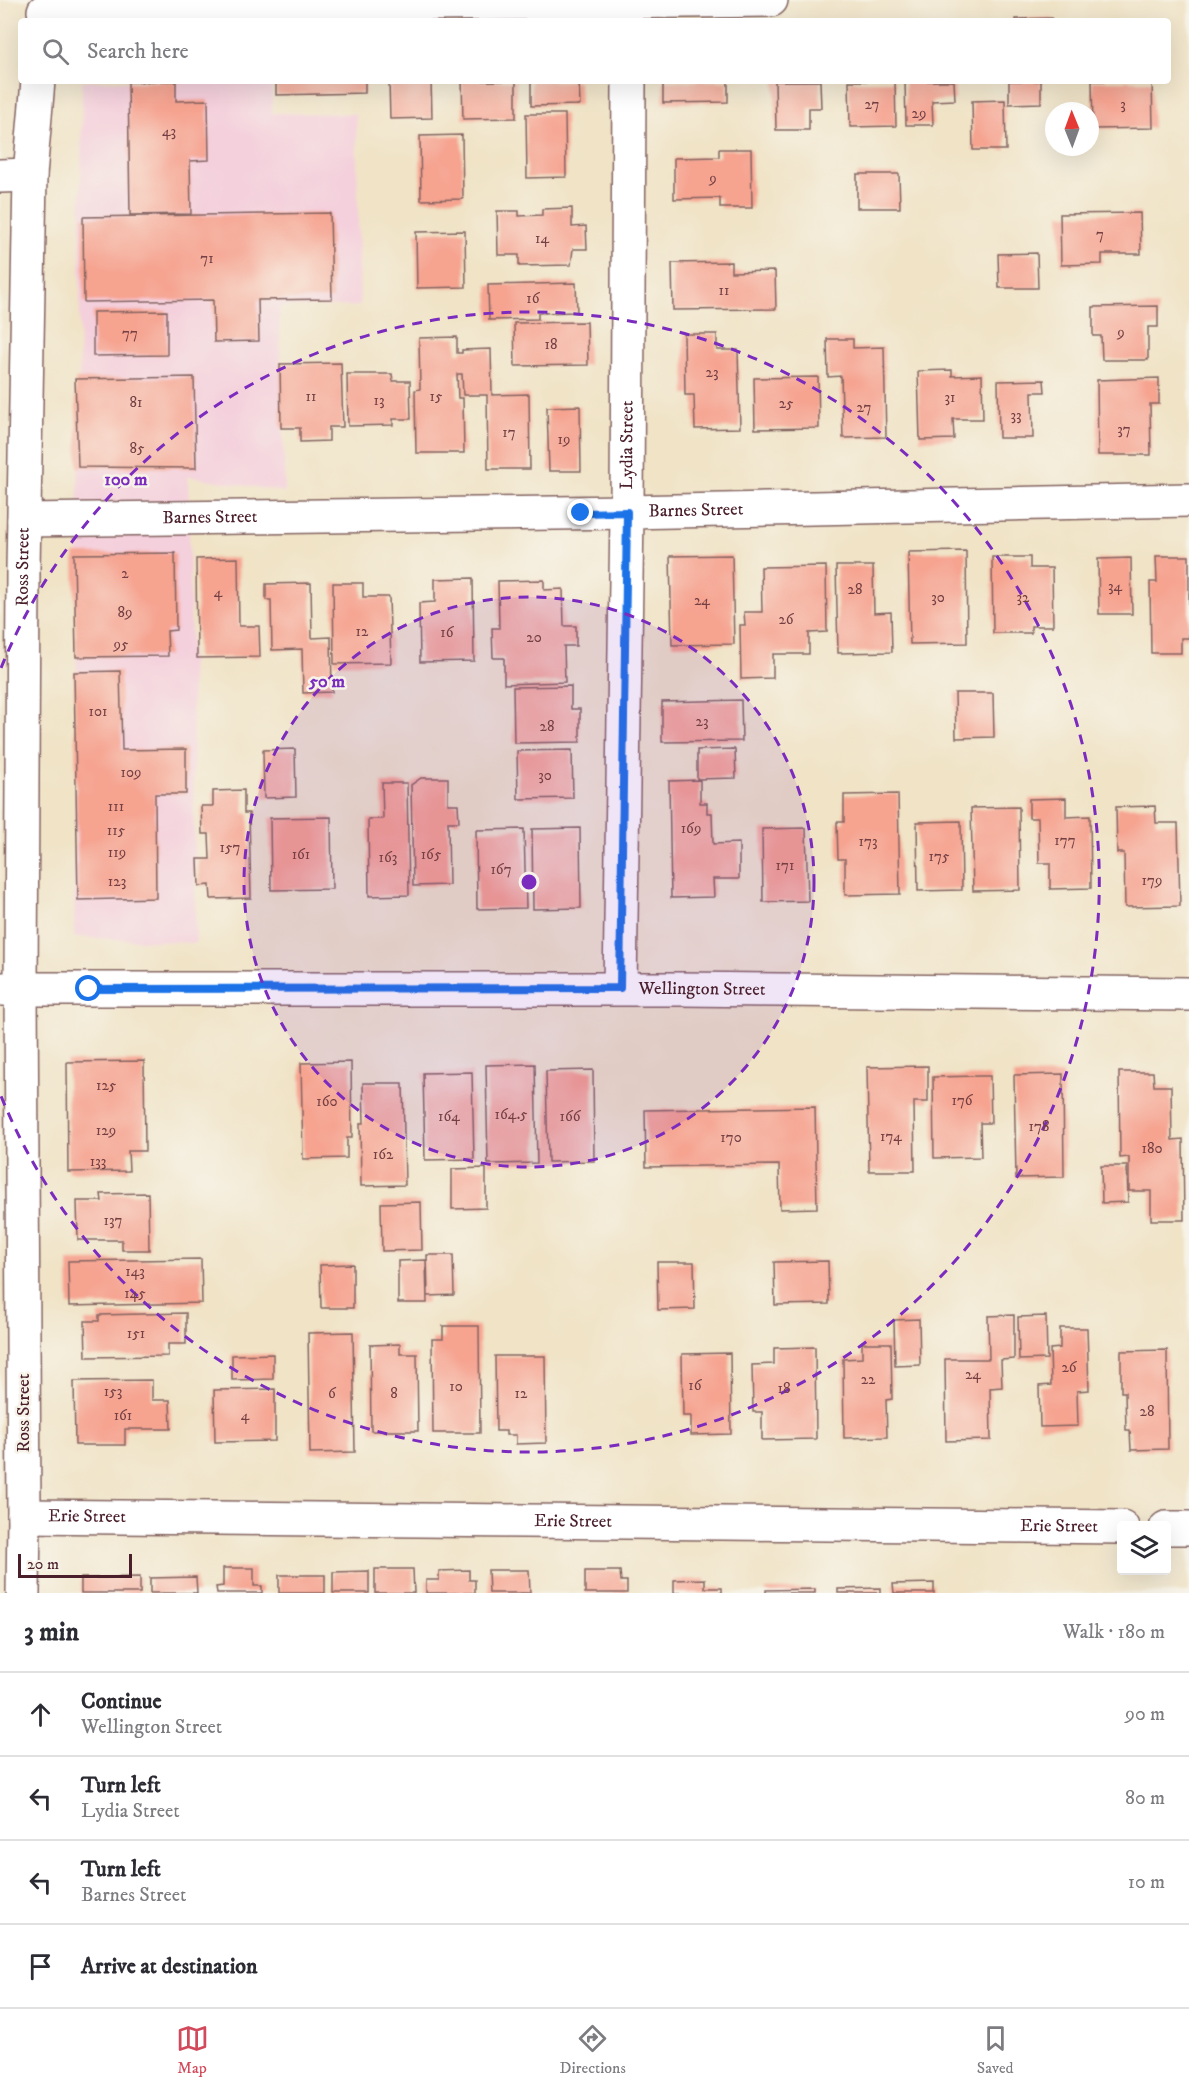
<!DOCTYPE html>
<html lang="en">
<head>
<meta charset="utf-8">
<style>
  body { margin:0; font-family:"IM FELL DW Pica",serif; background:#f7f7f7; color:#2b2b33 }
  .controls { position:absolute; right:18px; bottom:18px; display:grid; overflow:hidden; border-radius:6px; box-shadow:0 6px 24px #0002 }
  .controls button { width:54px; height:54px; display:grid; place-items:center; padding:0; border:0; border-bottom:2px solid #e1e1e2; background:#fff; color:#2b2b33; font:30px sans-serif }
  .compass { position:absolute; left:1045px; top:102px; width:54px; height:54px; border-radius:50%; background:#fff; box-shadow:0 6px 24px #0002; rotate:359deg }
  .scale { position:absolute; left:18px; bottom:15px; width:114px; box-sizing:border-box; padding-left:6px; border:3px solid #4a1f2b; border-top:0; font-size:16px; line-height:21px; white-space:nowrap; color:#4a1f2b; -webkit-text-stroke:4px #f7f3e8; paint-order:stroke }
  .stop { position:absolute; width:18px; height:18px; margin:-14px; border:4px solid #1a73e8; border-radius:50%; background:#fff }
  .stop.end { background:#1a73e8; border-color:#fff; box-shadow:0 2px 6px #0008 }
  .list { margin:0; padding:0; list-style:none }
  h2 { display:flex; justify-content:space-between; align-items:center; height:78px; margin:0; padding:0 24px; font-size:26px }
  h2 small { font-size:20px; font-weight:400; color:#7c7c81 }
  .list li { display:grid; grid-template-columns:39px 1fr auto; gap:18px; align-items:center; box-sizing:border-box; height:84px; padding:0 24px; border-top:2px solid #e1e1e2 }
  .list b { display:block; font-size:22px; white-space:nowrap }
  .list p { margin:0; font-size:20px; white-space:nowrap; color:#7c7c81 }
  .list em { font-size:20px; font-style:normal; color:#7c7c81 }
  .icon { flex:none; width:33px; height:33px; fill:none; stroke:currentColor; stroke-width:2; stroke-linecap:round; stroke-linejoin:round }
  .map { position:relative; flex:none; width:1189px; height:1593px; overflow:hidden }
  .search { position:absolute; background:#fff; box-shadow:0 6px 24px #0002; left:18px; right:18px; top:18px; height:66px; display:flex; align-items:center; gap:15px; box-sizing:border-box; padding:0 21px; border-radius:6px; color:#7c7c81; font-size:22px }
  .sheet { height:414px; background:#fff }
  nav { display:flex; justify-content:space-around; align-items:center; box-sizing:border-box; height:84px; border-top:2px solid #e1e1e2; background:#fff; font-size:16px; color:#7c7c81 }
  nav a { display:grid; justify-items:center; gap:3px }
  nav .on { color:#d1495b }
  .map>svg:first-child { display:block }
</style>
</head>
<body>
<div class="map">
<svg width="1189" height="1593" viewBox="0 0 1189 1593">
  <rect width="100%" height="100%" fill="#f7f3e8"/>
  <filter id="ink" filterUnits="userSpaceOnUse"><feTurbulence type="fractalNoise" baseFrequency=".0167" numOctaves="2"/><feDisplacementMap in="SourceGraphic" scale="12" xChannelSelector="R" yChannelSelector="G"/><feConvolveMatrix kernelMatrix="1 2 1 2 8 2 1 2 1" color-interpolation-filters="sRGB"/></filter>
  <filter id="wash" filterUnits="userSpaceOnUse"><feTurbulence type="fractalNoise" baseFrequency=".008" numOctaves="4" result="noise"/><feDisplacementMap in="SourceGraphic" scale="24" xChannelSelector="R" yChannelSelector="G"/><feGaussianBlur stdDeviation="1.35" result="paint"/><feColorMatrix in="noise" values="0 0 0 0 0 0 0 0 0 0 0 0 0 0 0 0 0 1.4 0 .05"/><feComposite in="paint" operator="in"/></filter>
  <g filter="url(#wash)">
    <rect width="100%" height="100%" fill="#f0e3c6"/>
    <polygon fill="#f4cfdc" points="82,81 272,81 272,113 356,114 360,306 279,307 285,492 188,476 196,943 74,937"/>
    <g id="blocks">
      <g fill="#f6a390">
        <polygon points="1052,18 1053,21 1016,21 1016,19"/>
        <polygon points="176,81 176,101 208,100 209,160 190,161 191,214 130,215 128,82"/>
        <polygon points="276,81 365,81 365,93 276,95"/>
        <polygon points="389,81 431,81 432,118 390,119"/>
        <polygon points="462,81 516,81 516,118 463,119"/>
        <polygon points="531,81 579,81 580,105 531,106"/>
        <polygon points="663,81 728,81 728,102 663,103"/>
        <polygon points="775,81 820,81 821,108 809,108 809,130 776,130"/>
        <polygon points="849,81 895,81 896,126 850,127"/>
        <polygon points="905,81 954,81 955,100 932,101 933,125 906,125"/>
        <polygon points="1009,81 1041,81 1041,103 1009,104"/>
        <polygon points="1092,81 1152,81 1153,128 1093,129"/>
        <polygon points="1005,100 1006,150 973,150 972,101"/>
        <polygon points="526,114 565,114 566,177 527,178"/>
        <polygon points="462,135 463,199 421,200 420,136"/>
        <polygon points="719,149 751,149 752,208 720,208 720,198 674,199 674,158 719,157"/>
        <polygon points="857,174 899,174 900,208 857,208"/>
        <polygon points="572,208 572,227 586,226 587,249 573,249 571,265 519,266 519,255 498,255 497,211 519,211 519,216 542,215 542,209"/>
        <polygon points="330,213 332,299 258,300 259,341 214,342 213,300 84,302 83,217"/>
        <polygon points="1140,213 1141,254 1102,254 1102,264 1061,265 1060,214"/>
        <polygon points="465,231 466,287 417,288 416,232"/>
        <polygon points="1037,253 1038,288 999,288 998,254"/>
        <polygon points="731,262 731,272 775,271 776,309 673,310 672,263"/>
        <polygon points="576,283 577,312 538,313 538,319 489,320 488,285"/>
        <polygon points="1158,306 1158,327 1148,327 1148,360 1102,360 1101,336 1093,336 1093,307"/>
        <polygon points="167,311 167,355 93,356 93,312"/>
        <polygon points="587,322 588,365 515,366 514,323"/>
        <polygon points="684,334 717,334 717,350 738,350 740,428 695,429 694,395 685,395"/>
        <polygon points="457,337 457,353 462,353 462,350 491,349 492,395 529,394 530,469 488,469 487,395 463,395 462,374 457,374 458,398 463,398 464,453 416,453 415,390 420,389 419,338"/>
        <polygon points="827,339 853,339 853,348 884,347 886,437 843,438 841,376 828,377"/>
        <polygon points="341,363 343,427 329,427 329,441 300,442 300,428 281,428 280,364"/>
        <polygon points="952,370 952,376 982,375 983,419 953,419 954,439 920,440 918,371"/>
        <polygon points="347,374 392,374 393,381 410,381 411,419 393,419 393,425 348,426"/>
        <polygon points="194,377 196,468 78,467 75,379"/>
        <polygon points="818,377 819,428 755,429 754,378"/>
        <polygon points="1159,378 1159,404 1150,404 1151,455 1098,455 1097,380"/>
        <polygon points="1044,380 1045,392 1032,392 1033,438 999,438 998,381"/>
        <polygon points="580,406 581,471 549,471 547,407"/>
        <polygon points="966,551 967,643 910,644 908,552"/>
        <polygon points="175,553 176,630 167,631 168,656 76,657 74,554"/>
        <polygon points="732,555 734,644 672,645 670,556"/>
        <polygon points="1156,556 1189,556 1189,638 1181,638 1181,653 1151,653 1150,582 1157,582"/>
        <polygon points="992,557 1030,557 1030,568 1052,568 1053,626 1031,626 1031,633 993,633"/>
        <polygon points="238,558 239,626 259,626 260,657 197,658 196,559"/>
        <polygon points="1131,558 1132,614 1099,614 1098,559"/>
        <polygon points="826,566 827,632 809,633 809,654 773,654 773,678 741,679 740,625 745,625 744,612 762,612 761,567"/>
        <polygon points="836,566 873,566 874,613 891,612 892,652 838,653"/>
        <polygon points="473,578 474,661 420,662 419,603 435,602 435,579"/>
        <polygon points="544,580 544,590 563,589 564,626 576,626 576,646 564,646 565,682 504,684 504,658 493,658 492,628 499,628 498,581"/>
        <polygon points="311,583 312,638 331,637 332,692 303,693 302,649 272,650 271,600 266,600 266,584"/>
        <polygon points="333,583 363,583 363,597 389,597 391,663 334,664"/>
        <polygon points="120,671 122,750 186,749 186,794 155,794 156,898 78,900 74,672"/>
        <polygon points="571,686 571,709 580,709 580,742 514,743 513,687"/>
        <polygon points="955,693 993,693 994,737 956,738"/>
        <polygon points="741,700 742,741 662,742 662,702"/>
        <polygon points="295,749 296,797 264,798 263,750"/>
        <polygon points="735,749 736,778 697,779 697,750"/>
        <polygon points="572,750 573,798 518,799 517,751"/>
        <polygon points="421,778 448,778 448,804 458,804 459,822 448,822 449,885 413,886 411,785"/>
        <polygon points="700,780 700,803 707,803 707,813 712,813 713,844 739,843 739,879 713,879 714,897 671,898 669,781"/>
        <polygon points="382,783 407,783 409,895 369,896 368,819 383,819"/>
        <polygon points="244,790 244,813 249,813 251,898 211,899 210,885 199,886 198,859 210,859 209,834 202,834 201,806 213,806 213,791"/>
        <polygon points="898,794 900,894 845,895 845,859 838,859 837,822 844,822 844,795"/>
        <polygon points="1066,798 1066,817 1090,816 1091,888 1050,889 1050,863 1039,863 1038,818 1029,818 1029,799"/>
        <polygon points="1155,806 1156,823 1178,823 1180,906 1125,907 1124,853 1117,853 1116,807"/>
        <polygon points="1019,807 1020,890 973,891 971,808"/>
        <polygon points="331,817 332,889 271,890 270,818"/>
        <polygon points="961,821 962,890 918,891 917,822"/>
        <polygon points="580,828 581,908 533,909 532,829"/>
        <polygon points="806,828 808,901 763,902 762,829"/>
        <polygon points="524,829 526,908 477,909 476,830"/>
        <polygon points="144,1061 145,1151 128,1151 129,1171 68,1172 67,1062"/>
        <polygon points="351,1062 352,1138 347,1138 347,1158 303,1159 301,1063"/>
        <polygon points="535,1064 537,1163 488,1164 486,1065"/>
        <polygon points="928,1066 928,1102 914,1102 915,1171 869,1171 867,1067"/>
        <polygon points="593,1070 594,1161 548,1162 546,1071"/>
        <polygon points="472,1072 474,1159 425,1160 423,1073"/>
        <polygon points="1119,1072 1153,1072 1154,1086 1171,1086 1172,1140 1183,1139 1184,1220 1151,1220 1151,1191 1129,1191 1129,1157 1120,1158"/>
        <polygon points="1063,1074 1064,1177 1016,1178 1014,1075"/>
        <polygon points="980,1076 990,1076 991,1123 980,1123 981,1157 934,1158 933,1077"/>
        <polygon points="363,1083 403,1083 405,1185 361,1186 360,1123 364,1123"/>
        <polygon points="815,1107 817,1208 780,1209 779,1165 646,1167 645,1110"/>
        <polygon points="1101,1166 1127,1166 1128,1202 1102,1203"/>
        <polygon points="486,1168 486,1208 452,1209 452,1169"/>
        <polygon points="148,1193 149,1250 122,1250 122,1240 78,1240 77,1201 102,1201 101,1194"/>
        <polygon points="421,1202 422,1250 382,1251 381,1203"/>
        <polygon points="427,1255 453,1255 454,1295 428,1296"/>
        <polygon points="201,1259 202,1303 69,1306 68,1261"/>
        <polygon points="426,1260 427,1303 398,1303 398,1261"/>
        <polygon points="828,1261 829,1304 775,1305 774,1262"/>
        <polygon points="657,1262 694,1262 695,1309 658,1310"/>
        <polygon points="353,1264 353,1308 321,1308 320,1265"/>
        <polygon points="186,1313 186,1344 168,1344 168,1356 86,1357 85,1321 99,1321 99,1315"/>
        <polygon points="1014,1315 1014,1359 1001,1360 1002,1387 990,1388 991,1440 946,1441 945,1359 989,1359 988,1316"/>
        <polygon points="1046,1316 1047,1359 1019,1360 1018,1317"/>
        <polygon points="919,1319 920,1365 895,1366 894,1320"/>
        <polygon points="443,1326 479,1326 480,1433 433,1433 432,1339 443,1339"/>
        <polygon points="1060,1328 1087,1328 1089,1390 1077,1391 1078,1426 1040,1427 1039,1386 1051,1385 1050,1349 1060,1348"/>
        <polygon points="353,1332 355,1452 310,1453 308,1333"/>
        <polygon points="862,1343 891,1343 892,1399 886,1400 887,1437 844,1438 843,1359 862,1358"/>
        <polygon points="400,1344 400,1354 417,1354 418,1431 371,1431 370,1345"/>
        <polygon points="815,1347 816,1439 762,1440 762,1412 753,1412 752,1365 774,1364 774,1348"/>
        <polygon points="1167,1350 1168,1449 1131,1450 1130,1430 1126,1430 1125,1392 1121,1392 1121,1351"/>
        <polygon points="730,1353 731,1434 691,1435 691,1416 683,1416 682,1354"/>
        <polygon points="273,1354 273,1379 232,1380 232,1355"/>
        <polygon points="495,1356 545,1356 546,1443 516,1444 516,1435 506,1435 506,1431 496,1431"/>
        <polygon points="152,1380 152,1400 170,1400 171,1429 125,1429 125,1445 75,1445 74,1381"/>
        <polygon points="275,1389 275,1441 215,1442 214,1390"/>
        <polygon points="223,1568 254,1568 254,1586 262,1586 262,1593 217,1593 216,1587 223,1586"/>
        <polygon points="375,1569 413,1569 414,1593 375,1593"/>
        <polygon points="469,1570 469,1580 475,1580 475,1593 426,1593 426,1580 439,1580 439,1571"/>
        <polygon points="488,1570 529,1570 530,1593 489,1593"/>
        <polygon points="369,1571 369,1593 333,1593 333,1572"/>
        <polygon points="585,1571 620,1571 621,1581 627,1581 627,1593 585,1593"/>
        <rect x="279" y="1575" width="46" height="18"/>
        <polygon points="140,1577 140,1593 81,1593 81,1578"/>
        <polygon points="196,1577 197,1593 150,1593 150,1578"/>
        <polygon points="705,1579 705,1588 722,1588 722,1593 674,1593 674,1580"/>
        <polygon points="934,1583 934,1593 894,1593 893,1584"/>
        <polygon points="880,1588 880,1593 838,1593 838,1589"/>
        <polygon points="815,1589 815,1593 766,1593 766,1590"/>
      </g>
    </g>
  </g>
  <g filter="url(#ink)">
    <use href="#blocks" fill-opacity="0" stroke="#846461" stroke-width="1.5"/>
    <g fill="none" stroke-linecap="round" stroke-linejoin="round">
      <g stroke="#846461" stroke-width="36">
        <g id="minor">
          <polyline points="44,11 91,8 771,0"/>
          <polyline points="0,176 30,175"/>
          <path id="s1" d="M 24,520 L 627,512 L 1189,500"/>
          <path id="s2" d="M 620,988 L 627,512 L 629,81"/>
          <path id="s3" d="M 0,989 L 680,989 L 1189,994"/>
          <path id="s4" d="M 24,1516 L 1122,1527"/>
          <polyline points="1166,1528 1189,1528"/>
          <path id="s5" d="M 23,1593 L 24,1516 L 21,989 L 23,569 L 30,175 L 38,81"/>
        </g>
      </g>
      <use href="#minor" stroke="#fff" stroke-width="33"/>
    </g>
  </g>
  <g fill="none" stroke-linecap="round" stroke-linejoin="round" filter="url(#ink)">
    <polyline stroke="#1a73e8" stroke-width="8" points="89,989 620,988 627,512 581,513"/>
  </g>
  <circle cx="529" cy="882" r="285" fill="#7b2cbf" fill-opacity=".12"/>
  <g fill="none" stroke="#7b2cbf" stroke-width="3" stroke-dasharray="10 8">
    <circle cx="529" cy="882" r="285"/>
    <path d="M1 668A570 570 0 1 1 1 1096"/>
  </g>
  <g text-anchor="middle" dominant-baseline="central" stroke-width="5" stroke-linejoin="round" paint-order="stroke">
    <g font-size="15" fill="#754044">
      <text x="872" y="104">27</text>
      <text x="1123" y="104">3</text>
      <text x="919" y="113">29</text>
      <text x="169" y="131">43</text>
      <text x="713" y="178">9</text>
      <text x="1100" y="234">7</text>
      <text x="542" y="238">14</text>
      <text x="207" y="258">71</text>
      <text x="724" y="290">11</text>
      <text x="533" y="298">16</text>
      <text x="1121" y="332">9</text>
      <text x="130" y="333">77</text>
      <text x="551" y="344">18</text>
      <text x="712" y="372">23</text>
      <text x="311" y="396">11</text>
      <text x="436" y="396">15</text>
      <text x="950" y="397">31</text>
      <text x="379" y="400">13</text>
      <text x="136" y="402">81</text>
      <text x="786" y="403">25</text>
      <text x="864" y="407">27</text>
      <text x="1016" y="415">33</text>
      <text x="1124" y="429">37</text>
      <text x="509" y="432">17</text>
      <text x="564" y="439">19</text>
      <text x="137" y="448">85</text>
      <text x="125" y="573">2</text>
      <text x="1115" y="586">34</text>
      <text x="855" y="589">28</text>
      <text x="218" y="592">4</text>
      <text x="938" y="597">30</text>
      <text x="1023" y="597">32</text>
      <text x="702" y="600">24</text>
      <text x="125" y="612">89</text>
      <text x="786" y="619">26</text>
      <text x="362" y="631">12</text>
      <text x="447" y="632">16</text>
      <text x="534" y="637">20</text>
      <text x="121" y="644">95</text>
      <text x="98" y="711">101</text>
      <text x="702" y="721">23</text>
      <text x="547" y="726">28</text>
      <text x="131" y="772">109</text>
      <text x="545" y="775">30</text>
      <text x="116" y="806">111</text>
      <text x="691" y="828">169</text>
      <text x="116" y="830">115</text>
      <text x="1065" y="840">177</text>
      <text x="868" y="841">173</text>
      <text x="230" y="847">157</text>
      <text x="117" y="852">119</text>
      <text x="301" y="854">161</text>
      <text x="431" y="854">165</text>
      <text x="939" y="856">175</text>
      <text x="388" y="857">163</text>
      <text x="785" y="865">171</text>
      <text x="501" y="869">167</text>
      <text x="1152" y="880">179</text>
      <text x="117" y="881">123</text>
      <text x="106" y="1085">125</text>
      <text x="962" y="1100">176</text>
      <text x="327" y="1101">160</text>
      <text x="511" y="1114">164.5</text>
      <text x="449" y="1116">164</text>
      <text x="570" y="1116">166</text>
      <text x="1039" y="1126">178</text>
      <text x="106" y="1130">129</text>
      <text x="891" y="1136">174</text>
      <text x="731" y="1137">170</text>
      <text x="1152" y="1148">180</text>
      <text x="383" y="1154">162</text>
      <text x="98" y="1161">133</text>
      <text x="113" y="1220">137</text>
      <text x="135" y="1271">143</text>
      <text x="135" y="1293">145</text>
      <text x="136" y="1333">151</text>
      <text x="1069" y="1367">26</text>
      <text x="973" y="1374">24</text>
      <text x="868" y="1379">22</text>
      <text x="695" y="1385">16</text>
      <text x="456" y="1386">10</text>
      <text x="784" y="1388">18</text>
      <text x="113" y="1391">153</text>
      <text x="332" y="1393">6</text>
      <text x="394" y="1393">8</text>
      <text x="521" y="1393">12</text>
      <text x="1147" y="1411">28</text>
      <text x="123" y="1415">161</text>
      <text x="245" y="1415">4</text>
    </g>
    <g font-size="18" fill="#4a1f2b" stroke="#f7f3e8">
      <text stroke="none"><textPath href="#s2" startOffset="543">Lydia Street</textPath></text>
      <text stroke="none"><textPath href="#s1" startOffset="672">Barnes Street</textPath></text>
      <text stroke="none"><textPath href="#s1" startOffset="186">Barnes Street</textPath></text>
      <text stroke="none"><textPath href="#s5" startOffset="1026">Ross Street</textPath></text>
      <text stroke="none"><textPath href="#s3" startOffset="702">Wellington Street</textPath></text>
      <text transform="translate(24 1413) rotate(-90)">Ross Street</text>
      <text stroke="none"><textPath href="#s4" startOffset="63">Erie Street</textPath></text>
      <text stroke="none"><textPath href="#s4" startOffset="549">Erie Street</textPath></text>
      <text stroke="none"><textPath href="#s4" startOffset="1035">Erie Street</textPath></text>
    </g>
  </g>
  <circle cx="529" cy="882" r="9" fill="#7b2cbf" stroke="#f7f3e8" stroke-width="3"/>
  <g font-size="18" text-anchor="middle" font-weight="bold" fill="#7b2cbf" stroke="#f7f3e8" stroke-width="5" stroke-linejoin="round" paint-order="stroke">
    <text x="126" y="485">100 m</text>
    <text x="327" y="687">50 m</text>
  </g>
</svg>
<div class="controls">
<button><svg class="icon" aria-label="layers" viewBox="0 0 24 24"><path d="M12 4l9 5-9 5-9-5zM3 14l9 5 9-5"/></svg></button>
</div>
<svg class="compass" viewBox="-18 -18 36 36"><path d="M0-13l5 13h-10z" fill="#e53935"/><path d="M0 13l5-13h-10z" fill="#7c7c81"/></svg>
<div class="scale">20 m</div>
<div class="stop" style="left:89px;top:989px"></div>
<div class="stop end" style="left:581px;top:513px"></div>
<div class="search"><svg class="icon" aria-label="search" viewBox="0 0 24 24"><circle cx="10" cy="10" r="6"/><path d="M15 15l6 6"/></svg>Search here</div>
</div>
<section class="sheet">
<h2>3 min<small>Walk · 180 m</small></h2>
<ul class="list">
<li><svg class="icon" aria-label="ahead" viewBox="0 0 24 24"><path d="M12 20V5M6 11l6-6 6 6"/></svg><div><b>Continue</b><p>Wellington Street</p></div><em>90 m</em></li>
<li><svg class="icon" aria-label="left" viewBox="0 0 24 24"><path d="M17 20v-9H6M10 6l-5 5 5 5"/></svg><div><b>Turn left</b><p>Lydia Street</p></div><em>80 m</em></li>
<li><svg class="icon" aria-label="left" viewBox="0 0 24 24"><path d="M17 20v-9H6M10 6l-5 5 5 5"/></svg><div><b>Turn left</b><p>Barnes Street</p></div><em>10 m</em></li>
<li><svg class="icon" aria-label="arrive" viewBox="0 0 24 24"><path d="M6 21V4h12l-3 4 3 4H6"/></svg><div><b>Arrive at destination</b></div></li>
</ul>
</section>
<nav>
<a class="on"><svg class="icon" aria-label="map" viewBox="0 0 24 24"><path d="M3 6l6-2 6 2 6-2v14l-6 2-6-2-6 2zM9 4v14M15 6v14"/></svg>Map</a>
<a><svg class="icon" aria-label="directions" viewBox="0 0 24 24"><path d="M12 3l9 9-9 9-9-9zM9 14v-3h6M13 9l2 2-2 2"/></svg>Directions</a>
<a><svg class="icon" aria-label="saved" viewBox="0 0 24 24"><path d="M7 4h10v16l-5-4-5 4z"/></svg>Saved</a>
</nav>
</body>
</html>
